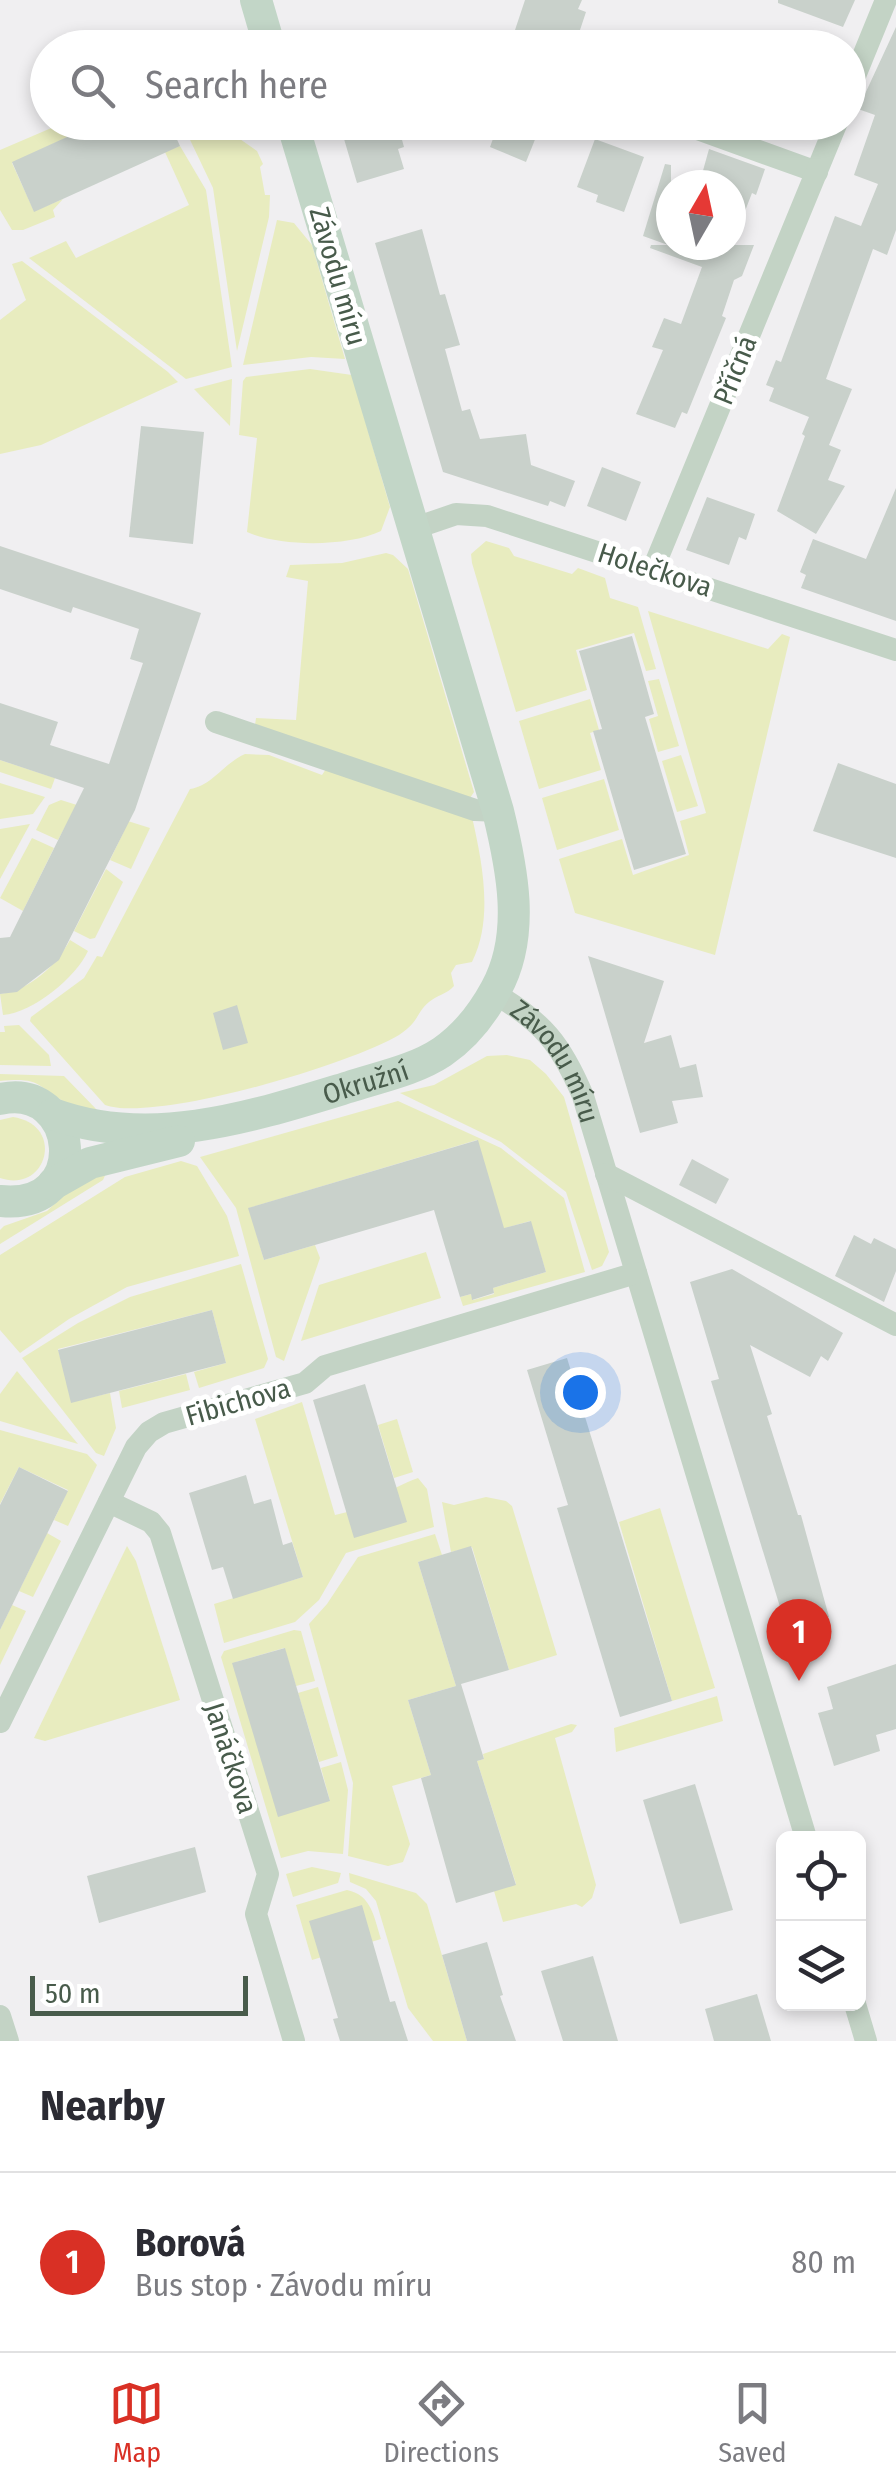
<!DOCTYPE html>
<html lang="en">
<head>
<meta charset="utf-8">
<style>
  body { margin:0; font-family:"Fira Sans Condensed",sans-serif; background:#f7f7f7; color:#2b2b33 }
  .controls { position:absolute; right:30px; bottom:30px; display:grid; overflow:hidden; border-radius:15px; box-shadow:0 5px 15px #0003 }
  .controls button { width:90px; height:90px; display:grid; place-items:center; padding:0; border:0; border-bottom:2px solid #e1e1e2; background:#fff; color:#2b2b33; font:50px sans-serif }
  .compass { position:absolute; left:656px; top:170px; width:90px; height:90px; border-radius:50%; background:#fff; box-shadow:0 5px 15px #0003; rotate:9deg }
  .scale { position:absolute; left:30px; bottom:25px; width:218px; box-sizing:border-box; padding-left:10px; border:5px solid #485b4b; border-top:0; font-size:28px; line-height:35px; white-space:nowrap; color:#485b4b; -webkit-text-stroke:8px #fff; paint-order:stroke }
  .you { position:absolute; left:580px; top:1392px; width:35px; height:35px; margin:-25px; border:8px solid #fff; border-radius:50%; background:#1a73e8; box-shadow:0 0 0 15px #1a73e833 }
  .badge { display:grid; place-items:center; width:65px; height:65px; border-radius:50%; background:#d93025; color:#fff; font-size:32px; font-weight:700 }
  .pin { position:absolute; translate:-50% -82px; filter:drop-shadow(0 2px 5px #0008) }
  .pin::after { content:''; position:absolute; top:52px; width:35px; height:30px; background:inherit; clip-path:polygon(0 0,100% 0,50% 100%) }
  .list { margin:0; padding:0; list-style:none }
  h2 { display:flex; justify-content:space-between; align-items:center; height:130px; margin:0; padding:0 40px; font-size:42px }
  h2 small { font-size:32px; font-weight:400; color:#7c7c81 }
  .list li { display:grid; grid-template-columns:65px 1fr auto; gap:30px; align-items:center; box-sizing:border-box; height:180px; padding:0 40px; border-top:2px solid #e1e1e2 }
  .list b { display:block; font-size:38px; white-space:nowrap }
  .list p { margin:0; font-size:32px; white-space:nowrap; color:#7c7c81 }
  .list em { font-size:32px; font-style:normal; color:#7c7c81 }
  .icon { flex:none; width:55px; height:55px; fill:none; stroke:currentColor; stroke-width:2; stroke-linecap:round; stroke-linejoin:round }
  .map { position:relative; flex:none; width:896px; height:2041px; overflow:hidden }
  .search { position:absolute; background:#fff; box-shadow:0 5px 15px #0003; left:30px; right:30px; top:30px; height:110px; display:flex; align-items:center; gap:25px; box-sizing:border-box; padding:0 35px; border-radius:55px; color:#7c7c81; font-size:38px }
  .sheet { height:310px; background:#fff }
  nav { display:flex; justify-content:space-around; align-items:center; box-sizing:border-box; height:140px; border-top:2px solid #e1e1e2; background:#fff; font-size:28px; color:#7c7c81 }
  nav a { display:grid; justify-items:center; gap:5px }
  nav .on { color:#d93025 }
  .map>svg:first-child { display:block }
</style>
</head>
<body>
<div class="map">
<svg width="896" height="2041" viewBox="0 0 896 2041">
  <rect width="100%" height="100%" fill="#f0eff1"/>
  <g fill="#e8ecbf">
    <polygon points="63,123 70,136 12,163 34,211 63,199 53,210 55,217 23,230 12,230 0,210 0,150"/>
    <polygon points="182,123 217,123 257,151 263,164 260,167 265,195 270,195 269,217 237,351 213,188"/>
    <polygon points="180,146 206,190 232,367 186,379 29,258 66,241 76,258 189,205 165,152"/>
    <polygon points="277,220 294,223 312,245 345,359 311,357 243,365"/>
    <polygon points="22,261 168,372 178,382 41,445 0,454 0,320 26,300 12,264"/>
    <path d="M 310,369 L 352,375 L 390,507 L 381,531 C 348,547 280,547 247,532 L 257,438 L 239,435 L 243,381 L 246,377 Z"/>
    <polygon points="232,379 230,426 194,389"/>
    <polygon points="486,541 509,548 514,556 572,574 578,568 605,578 610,598 638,607 656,669 646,671 634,633 576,650 587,690 516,712 472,563 471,554"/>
    <polygon points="386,553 393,555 408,569 474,792 470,798 255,725 256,718 296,720 308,581 286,577 290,565 342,563"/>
    <polygon points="648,611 768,649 782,634 790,637 715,955 575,913 559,859 622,839 633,875 689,855 680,821 706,813"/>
    <polygon points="659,679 679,746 658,752 649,719 658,716 648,681"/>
    <polygon points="590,699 599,730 590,733 601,770 539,789 519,721"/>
    <path d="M 245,754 L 269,755 L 322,775 L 328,766 L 472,817 C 482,861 494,919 472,962 L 456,965 L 451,973 L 454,986 C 447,994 437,995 429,1002 C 416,1013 419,1022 399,1035 C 351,1064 156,1123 105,1105 L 30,1021 L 31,1017 L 84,978 L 97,956 L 102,957 L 190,789 C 212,786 224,763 245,754 Z"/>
    <polygon points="681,755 698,806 677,812 662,761"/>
    <polygon points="0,760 55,778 51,789 0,772"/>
    <polygon points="604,779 619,830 557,850 542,798"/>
    <polygon points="0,783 45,797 33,814 0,819"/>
    <polygon points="61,800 150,828 131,869 110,860 124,831 76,807 58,840 36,830 49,805"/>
    <polygon points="30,824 0,879 0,829"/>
    <polygon points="32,838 54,848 23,911 0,898"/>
    <polygon points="106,869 123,882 95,938 90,939 74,931"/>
    <path d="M 70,940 L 88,951 C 76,977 33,1013 3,1015 L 0,994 C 30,990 56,966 70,940 Z"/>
    <polygon points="19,1025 49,1055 51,1066 0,1065 0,1032 5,1032 4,1026"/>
    <polygon points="487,1056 507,1055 530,1060 546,1074 564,1097 609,1252 602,1266 592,1270 566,1192 501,1142 400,1093 434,1085"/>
    <path d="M 0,1074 L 64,1076 L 98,1111 C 88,1109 75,1108 66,1103 C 36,1085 40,1077 0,1081 Z"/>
    <polygon points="398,1101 501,1148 564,1198 585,1272 463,1306 460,1297 471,1294 473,1300 494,1294 493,1288 546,1272 530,1221 491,1232 477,1140 249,1208 264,1260 315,1245 320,1258 284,1361 276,1357 236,1208 200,1157"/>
    <path d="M 13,1117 C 66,1125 47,1194 0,1178 L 0,1120 Z"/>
    <polygon points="181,1161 197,1166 227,1216 239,1256 127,1287 69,1319 20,1353 0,1330 0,1255 125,1177"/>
    <polygon points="107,1171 103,1180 0,1244 0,1230 4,1226 47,1211 77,1183"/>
    <polygon points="426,1252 441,1298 301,1341 319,1285"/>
    <polygon points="241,1264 268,1359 264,1368 199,1388 194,1372 226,1363 212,1310 58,1349 72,1402 110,1393 116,1428 104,1456 96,1453 22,1358 78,1323 130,1297"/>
    <polygon points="17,1371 78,1444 0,1421 0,1394"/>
    <polygon points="186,1374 190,1390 122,1408 119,1391"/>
    <path d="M 302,1402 L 335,1515 C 363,1510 389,1488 418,1478 L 427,1489 L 434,1527 L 346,1553 L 319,1600 L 295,1622 L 224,1643 L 214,1604 L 303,1577 L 255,1419 Z"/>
    <polygon points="397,1419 413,1472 394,1478 378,1425"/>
    <polygon points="0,1430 87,1454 97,1465 68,1526 54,1520 68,1490 19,1467 0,1504"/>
    <polygon points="486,1497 506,1501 512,1506 557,1655 509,1670 472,1547 451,1552 442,1502 454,1505"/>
    <polygon points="660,1508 715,1688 672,1701 619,1522"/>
    <polygon points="47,1533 61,1541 33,1597 19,1591"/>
    <polygon points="435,1534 442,1555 418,1562 456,1686 408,1700 431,1775 392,1786 410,1844 403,1862 388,1866 348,1856 353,1783 309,1624 327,1604 358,1557"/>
    <polygon points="127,1546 136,1561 180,1700 45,1741 34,1738"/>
    <polygon points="12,1605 26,1611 0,1665 0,1630"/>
    <polygon points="294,1630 301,1631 315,1681 296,1686 284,1648 236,1662 330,1801 321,1768 341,1762 348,1790 343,1854 308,1851 281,1858 221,1657 224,1651"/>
    <polygon points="318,1687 338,1756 319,1762 298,1693"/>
    <polygon points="717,1696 723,1721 616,1752 614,1728"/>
    <polygon points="571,1724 577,1725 572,1732 555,1738 596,1885 592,1898 582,1907 576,1904 503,1922 494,1891 516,1884 477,1761 484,1759 483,1754"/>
    <polygon points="312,1867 341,1873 338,1883 293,1897 286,1874"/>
    <polygon points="349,1873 416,1893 427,1904 467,2041 433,2041 408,2008 376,1901 366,1889 350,1882"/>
    <path d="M 347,1890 C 372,1895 374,1918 381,1939 L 312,1960 L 296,1905 Z"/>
  </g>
  <g fill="#c9d1cb">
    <polygon points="525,0 582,0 578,9 586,12 574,48 539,48 541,42 514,33"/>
    <polygon points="778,0 855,0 843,27 778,3"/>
    <polygon points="896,27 896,230 887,255 873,249 826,379 852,389 829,445 841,450 828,480 845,486 816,534 777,511 805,436 802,434 809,417 769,401 774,388 766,385 776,360 781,362 835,216 861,226 878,184 854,175 875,115 858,109"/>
    <polygon points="100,122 169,122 180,146 34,212 12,162"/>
    <polygon points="339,122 397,122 404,147 398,149 404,169 357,183"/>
    <polygon points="499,122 542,122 526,162 490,147"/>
    <polygon points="595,139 644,157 624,212 596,202 598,195 577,187"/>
    <polygon points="709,149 765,169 756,195 752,193 733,242 731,185 699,185"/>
    <polygon points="665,164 671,165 671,245 754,245 742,276 734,280 722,316 726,318 687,414 682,412 675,428 636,414 663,350 652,347 664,318 681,324 702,267 650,248 651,245 668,245 643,236"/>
    <polygon points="422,229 440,295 445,294 460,345 445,349 462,411 470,409 480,439 526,434 531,465 575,481 565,507 550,501 548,506 443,472 375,243"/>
    <polygon points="141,426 204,432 193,544 129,537"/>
    <polygon points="602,467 641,482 626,521 587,506"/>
    <polygon points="896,488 896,621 801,588 806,575 800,572 813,539 866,559"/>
    <polygon points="707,497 755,514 746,540 739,537 729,565 686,550"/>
    <polygon points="0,546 201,613 135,810 59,960 17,992 0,994 0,938 10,937 84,788 0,760 0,703 58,722 50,745 109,764 143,663 130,659 139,629 73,607 71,613 0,589"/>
    <polygon points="632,636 654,714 645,717 686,854 634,870 593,731 602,729 579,651"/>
    <polygon points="838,763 896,784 896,858 813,831"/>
    <polygon points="588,956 664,981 644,1043 671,1035 680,1068 696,1064 703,1097 672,1101 678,1123 640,1133"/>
    <polygon points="237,1005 248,1043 223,1050 213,1013"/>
    <polygon points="478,1140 504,1228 531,1221 546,1272 493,1288 494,1293 472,1300 471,1294 460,1297 434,1210 264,1260 248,1208"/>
    <polygon points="692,1159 729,1179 716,1204 679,1185"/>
    <polygon points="854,1235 871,1244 874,1238 896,1249 896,1271 884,1302 835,1276"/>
    <polygon points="732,1269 843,1333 828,1361 821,1356 810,1377 750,1345 772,1414 767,1416 798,1515 801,1515 829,1617 787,1630 711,1381 719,1379 690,1282"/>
    <polygon points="212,1310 226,1363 71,1403 58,1350"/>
    <polygon points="567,1358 672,1701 620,1717 557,1508 568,1505 527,1370"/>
    <polygon points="365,1384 407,1522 354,1538 313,1400"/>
    <polygon points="19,1467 68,1491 0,1630 0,1505"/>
    <polygon points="246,1475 254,1504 271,1499 283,1545 292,1542 303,1577 233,1599 223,1567 212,1570 189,1493"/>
    <polygon points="471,1546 509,1670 461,1684 484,1759 477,1761 516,1885 456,1903 421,1778 431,1775 408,1700 456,1686 418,1562"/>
    <polygon points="285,1648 330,1801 278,1817 232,1663"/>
    <polygon points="896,1664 896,1729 876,1735 880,1751 834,1766 818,1713 833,1709 827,1687"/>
    <polygon points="695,1784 733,1910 680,1924 643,1800"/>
    <polygon points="195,1847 206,1892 99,1923 87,1876"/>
    <polygon points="362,1905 390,2002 395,2001 408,2041 340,2041 333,2019 338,2018 309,1921"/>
    <polygon points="487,1942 503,1995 500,1996 516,2041 467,2041 442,1955"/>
    <polygon points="593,1956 618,2041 563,2041 541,1971"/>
    <polygon points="757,1994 771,2041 714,2041 705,2009"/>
  </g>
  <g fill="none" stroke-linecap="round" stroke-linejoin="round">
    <g stroke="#c3d3c5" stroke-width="22">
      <polyline points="848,93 886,0"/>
      <polyline points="678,122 817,172"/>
      <polyline points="412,529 456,514 487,516 896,650"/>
      <polyline points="653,569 837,122"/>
      <polyline points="216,722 475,810 498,811"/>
      <path id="s1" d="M 494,993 C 543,1022 561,1044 583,1096 L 806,1838"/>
      <polyline points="606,1174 896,1325"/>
      <polyline points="109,1502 151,1522 160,1533 268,1874 256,1914 294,2041"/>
      <polyline points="0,1722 136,1447 149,1432 164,1423 305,1383 325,1366 636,1273"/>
      <polyline points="855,2004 866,2041"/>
      <polyline points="0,2016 8,2041"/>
    </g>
    <g stroke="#c2d6c7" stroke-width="32">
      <polyline points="256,0 270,48"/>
      <path d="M 0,1099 C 79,1081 94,1211 0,1201"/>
      <path id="s2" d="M 53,1114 C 151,1150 254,1116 349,1087 C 380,1077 415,1070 442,1052 C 464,1037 483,1013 496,989 C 526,935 512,868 498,811 L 292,122"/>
      <polyline points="53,1184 90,1163 179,1141"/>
    </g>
  </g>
  <g text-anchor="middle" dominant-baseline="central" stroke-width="10" stroke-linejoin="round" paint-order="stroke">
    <g font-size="28" fill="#485b4b" stroke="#fff">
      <text transform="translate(338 276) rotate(74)">Závodu míru</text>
      <text transform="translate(735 370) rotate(-68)">Příčná</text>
      <text transform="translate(655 570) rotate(18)">Holečkova</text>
      <text stroke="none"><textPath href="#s1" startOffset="95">Závodu míru</textPath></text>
      <text stroke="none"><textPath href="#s2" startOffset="320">Okružní</textPath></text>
      <text transform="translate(238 1402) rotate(-16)">Fibichova</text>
      <text transform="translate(231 1758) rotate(72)">Janáčkova</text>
    </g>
  </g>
</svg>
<div class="controls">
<button><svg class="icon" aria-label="locate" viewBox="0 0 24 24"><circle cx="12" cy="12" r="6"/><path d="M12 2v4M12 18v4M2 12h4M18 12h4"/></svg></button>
<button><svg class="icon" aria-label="layers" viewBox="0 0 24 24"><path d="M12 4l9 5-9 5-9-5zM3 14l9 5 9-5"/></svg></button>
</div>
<svg class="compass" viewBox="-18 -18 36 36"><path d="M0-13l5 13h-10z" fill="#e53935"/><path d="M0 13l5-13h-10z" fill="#7c7c81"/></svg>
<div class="scale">50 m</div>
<div class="you"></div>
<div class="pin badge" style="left:799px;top:1681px">1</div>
<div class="search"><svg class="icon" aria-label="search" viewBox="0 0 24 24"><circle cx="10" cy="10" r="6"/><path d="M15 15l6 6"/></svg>Search here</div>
</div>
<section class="sheet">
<h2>Nearby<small></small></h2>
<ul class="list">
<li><span class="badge">1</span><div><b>Borová</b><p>Bus stop · Závodu míru</p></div><em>80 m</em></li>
</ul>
</section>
<nav>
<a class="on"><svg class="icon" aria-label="map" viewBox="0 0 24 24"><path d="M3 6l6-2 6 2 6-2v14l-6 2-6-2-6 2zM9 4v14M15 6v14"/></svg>Map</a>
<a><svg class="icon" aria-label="directions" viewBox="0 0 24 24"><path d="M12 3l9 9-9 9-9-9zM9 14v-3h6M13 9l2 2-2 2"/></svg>Directions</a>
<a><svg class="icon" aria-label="saved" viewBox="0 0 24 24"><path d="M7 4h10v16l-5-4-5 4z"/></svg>Saved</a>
</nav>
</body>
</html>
